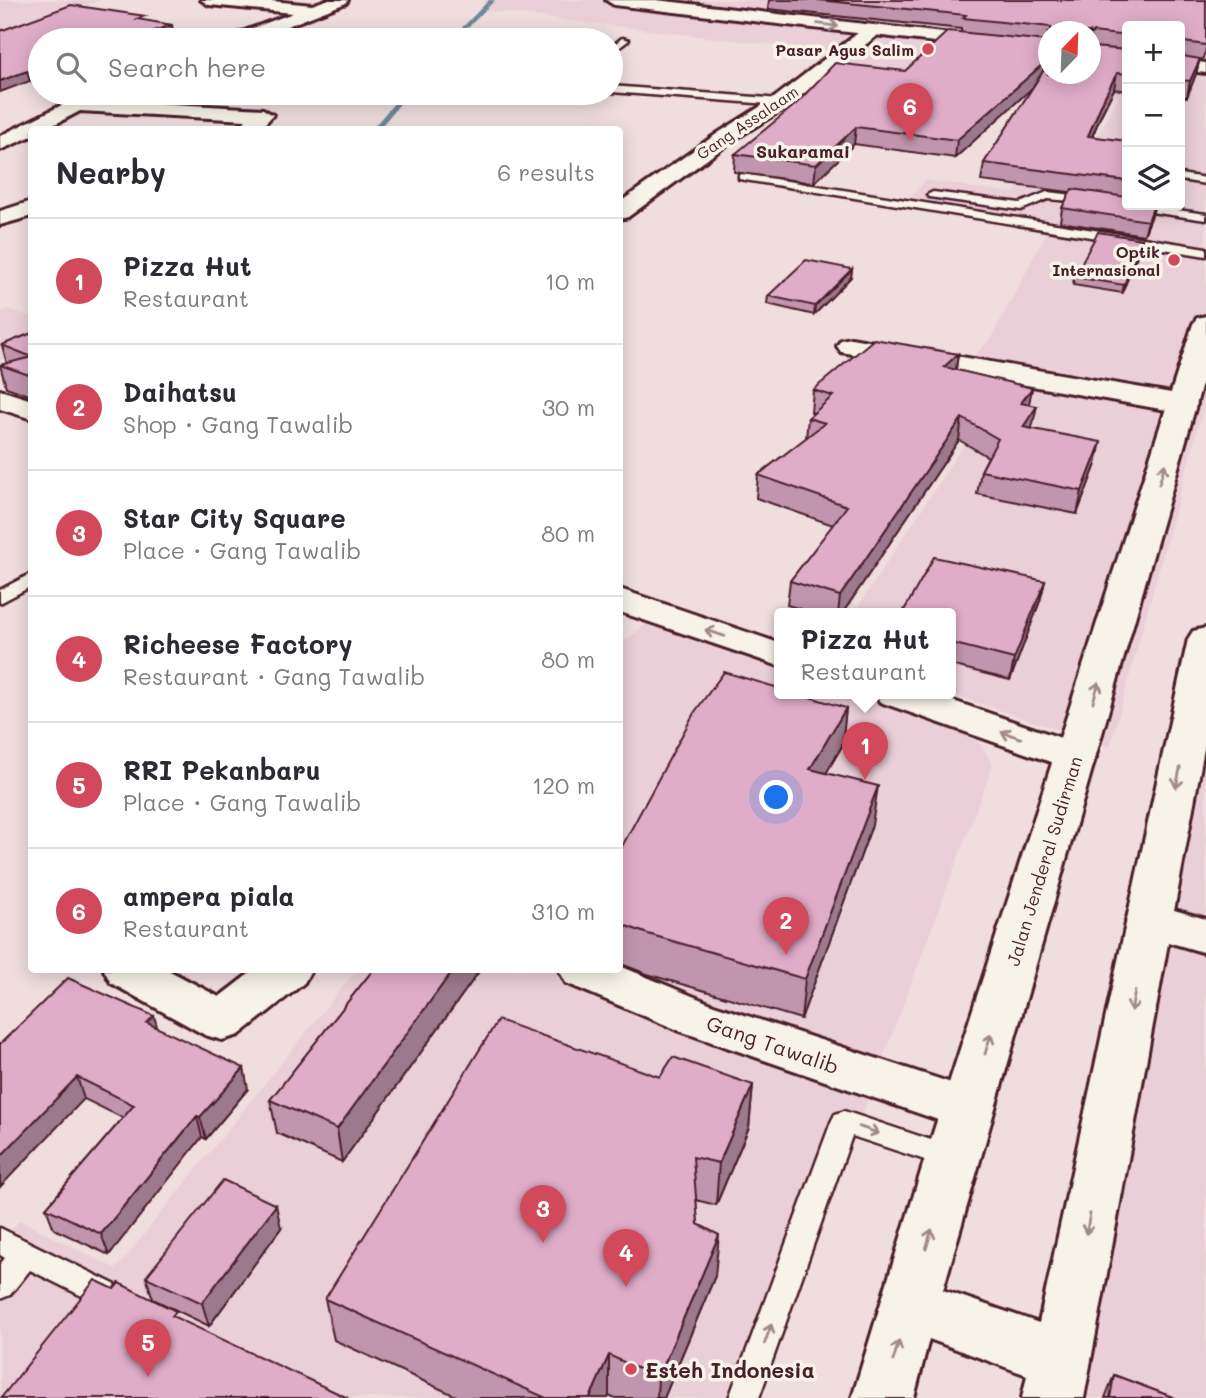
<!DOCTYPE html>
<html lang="en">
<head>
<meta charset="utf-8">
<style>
  body { margin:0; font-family:Mali,sans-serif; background:#f2f2f3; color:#2b2b33 }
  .controls { position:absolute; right:21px; top:21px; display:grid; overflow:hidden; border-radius:7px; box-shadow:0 4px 18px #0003 }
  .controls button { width:63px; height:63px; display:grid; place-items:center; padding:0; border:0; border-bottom:2px solid #e1e1e2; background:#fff; color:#2b2b33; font:35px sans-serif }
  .compass { position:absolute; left:1038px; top:21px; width:63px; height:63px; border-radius:50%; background:#fff; box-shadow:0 4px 18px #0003; rotate:23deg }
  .you { position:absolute; left:777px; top:798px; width:24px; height:24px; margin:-18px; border:5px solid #fff; border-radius:50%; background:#1a73e8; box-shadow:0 0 0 10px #1a73e833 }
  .badge { display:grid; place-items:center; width:46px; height:46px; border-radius:50%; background:#d1495b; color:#fff; font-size:23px; font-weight:700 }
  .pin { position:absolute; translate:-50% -58px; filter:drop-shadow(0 2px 4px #0008) }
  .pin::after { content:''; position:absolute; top:37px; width:24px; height:21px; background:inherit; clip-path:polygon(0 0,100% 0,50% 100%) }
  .popup { position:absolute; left:774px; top:608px; width:182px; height:91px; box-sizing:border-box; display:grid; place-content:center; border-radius:7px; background:#fff; filter:drop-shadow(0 2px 5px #0005); font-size:23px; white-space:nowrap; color:#7c7c81 }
  .popup b { font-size:26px; color:#2b2b33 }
  .popup::after { content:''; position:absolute; left:50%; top:100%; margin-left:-14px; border:14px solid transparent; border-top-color:#fff }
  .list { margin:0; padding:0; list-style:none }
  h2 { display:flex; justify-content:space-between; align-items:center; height:91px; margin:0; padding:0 28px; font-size:30px }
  h2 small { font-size:23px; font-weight:400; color:#7c7c81 }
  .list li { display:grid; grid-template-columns:46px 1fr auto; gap:21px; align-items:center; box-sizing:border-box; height:126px; padding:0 28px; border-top:2px solid #e1e1e2 }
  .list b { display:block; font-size:26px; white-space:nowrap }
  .list p { margin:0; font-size:23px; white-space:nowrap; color:#7c7c81 }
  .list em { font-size:23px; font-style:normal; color:#7c7c81 }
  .icon { flex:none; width:38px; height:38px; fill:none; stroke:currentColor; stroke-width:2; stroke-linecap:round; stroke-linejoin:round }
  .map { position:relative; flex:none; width:1206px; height:1398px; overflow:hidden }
  .search { position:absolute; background:#fff; box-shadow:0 4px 18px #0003; left:28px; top:28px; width:595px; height:77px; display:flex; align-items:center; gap:18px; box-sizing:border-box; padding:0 24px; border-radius:38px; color:#7c7c81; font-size:26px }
  .panel { position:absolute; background:#fff; box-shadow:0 4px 18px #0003; left:28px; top:126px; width:595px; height:847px; border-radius:7px }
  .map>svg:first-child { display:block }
</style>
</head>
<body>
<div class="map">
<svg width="1206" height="1398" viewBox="0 0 1206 1398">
  <rect width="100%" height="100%" fill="#f0dedf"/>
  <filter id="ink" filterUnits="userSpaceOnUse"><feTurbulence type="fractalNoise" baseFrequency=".0143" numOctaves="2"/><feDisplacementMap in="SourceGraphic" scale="14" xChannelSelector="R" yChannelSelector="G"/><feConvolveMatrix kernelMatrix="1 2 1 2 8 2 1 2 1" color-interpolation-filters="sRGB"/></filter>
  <g filter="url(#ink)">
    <g fill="#ebcfd8" fill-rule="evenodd">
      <polygon points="0,0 101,0 59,16 40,40 0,38"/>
      <path d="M 486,0 L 1206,0 L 1206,399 L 1110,747 L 951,694 L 951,614 L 853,614 L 976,426 L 920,411 L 991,338 L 1051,224 L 908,201 L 925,180 L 1014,193 L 1043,146 L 1089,152 L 1119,96 L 915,71 L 831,70 L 848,54 L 481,10 ZM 1127,26 L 1180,26 L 1180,205 L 1127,205 ZM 1048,32 L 1090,32 L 1090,74 L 1048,74 Z"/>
      <polygon points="8,309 32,317 31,345 0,360 0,313"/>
      <polygon points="651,620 779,665 779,694 862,694 974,734 993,765 756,1398 0,1398 0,1244 20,1220 116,1269 356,970 620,970 620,645"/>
      <polygon points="1206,758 1206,1398 1041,1398 1055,1332 1174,925"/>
    </g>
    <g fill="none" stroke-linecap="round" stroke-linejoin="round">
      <g fill="#6d8a98" fill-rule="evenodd">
        <polygon points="489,0 495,0 456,40 450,40"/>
        <polygon points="403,93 409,93 378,130 371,130"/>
      </g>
      <g stroke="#4a1f2b" stroke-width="5">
        <g id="service">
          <polygon points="622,38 629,40 611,54 611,47"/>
          <polygon points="611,86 781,99 786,102 781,105 611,92"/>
          <polygon points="743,174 1206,248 1206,256 739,179 739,175"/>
          <polygon points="1180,174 1206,178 1206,184 1180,180"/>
          <polygon points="933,192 1020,203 1047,192 1093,197 1099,200 1093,203 1048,199 1021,210 929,197 927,195"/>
          <polygon points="1126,204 1159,207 1171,205 1170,209 1206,214 1206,220 1130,209 1124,206"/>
          <polygon points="32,573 32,586 0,603 0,590"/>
          <polygon points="844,1111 961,1150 965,1158 961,1166 952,1169 852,1136 759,1398 729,1398 831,1122 835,1114"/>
          <polygon points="0,1228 124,1289 128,1298 124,1307 114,1311 104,1307 30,1270 10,1295 0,1299 0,1264 5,1258 0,1255"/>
        </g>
      </g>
      <g stroke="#4a1f2b" stroke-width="6">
        <g id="minor">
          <polygon points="201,0 262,0 312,5 326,0 348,0 346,3 252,40 228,40 231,36 293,13 209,5"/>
          <polygon points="873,25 881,30 879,34 788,106 732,141 628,217 620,219 620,202 718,133 774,98 867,26"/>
          <polygon points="86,93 107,93 100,100 263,109 273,115 259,130 237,130 246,120 80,111 44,130 32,130 32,136 0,150 0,136"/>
          <polygon points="32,201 32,216 0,225 0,211"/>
          <polygon points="851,338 1183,395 1193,398 1197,404 1193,410 1183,413 841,352 837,346 841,340"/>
          <polygon points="1149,903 1206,919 1206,953 1133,932 1126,920 1133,908"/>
          <polygon points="620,966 714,1005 985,1094 993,1109 985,1124 967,1130 680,1031 566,983 559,970 620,970"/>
          <polygon points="104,970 168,970 219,997 254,970 311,970 304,983 239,1035 222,1040 205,1035 111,983"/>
        </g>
      </g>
      <g stroke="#4a1f2b" stroke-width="6">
        <g id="tertiary">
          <polygon points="606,0 656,0 1048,45 1048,55 614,5"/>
          <polygon points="1180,60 1206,63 1206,73 1180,70"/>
        </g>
      </g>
      <g stroke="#4a1f2b" stroke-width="6">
        <g id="secondary">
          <polygon points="0,390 32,400 32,419 0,409"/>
          <polygon points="620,589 779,643 779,666 620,612"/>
          <polygon points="875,694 933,694 1090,748 1096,757 1090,766 1076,770 1062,766 880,702"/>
        </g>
      </g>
      <g stroke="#4a1f2b" stroke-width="6">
        <polygon id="primary" points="1206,316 1206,370 943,1290 1039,1323 1188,639 1193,631 1206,628 1206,738 1084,1398 1022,1398 1027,1375 929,1339 914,1398 852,1398 925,1158 1193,324 1197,318"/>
      </g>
      <use href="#service" fill="#f7f3e8" fill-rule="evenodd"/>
      <use href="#minor" fill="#f7f3e8" fill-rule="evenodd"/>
      <use href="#tertiary" fill="#f7f3e8" fill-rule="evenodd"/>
      <use href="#secondary" fill="#f7f3e8" fill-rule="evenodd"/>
      <use href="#primary" fill="#f7f3e8" fill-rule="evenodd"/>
    </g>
    <g fill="#c195ad" stroke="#4a1f2b" stroke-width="2" fill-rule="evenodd">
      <path d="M 769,0 L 1206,0 L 1206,50 L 1202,60 L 1199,60 L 1196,74 L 1187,97 L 1180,97 L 1180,26 L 1127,26 L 1127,91 L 1114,89 L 1101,115 L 1092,137 L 1127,141 L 1127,205 L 1155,205 L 1152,215 L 1144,235 L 1060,222 L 1062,208 L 1070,192 L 981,181 L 984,163 L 1034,86 L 955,158 L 854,144 L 814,183 L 734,172 L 735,154 L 905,71 L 961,32 L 961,29 L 768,9 ZM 1048,32 L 1090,32 L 1048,74 Z"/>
      <polygon points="146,21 172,25 173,34 40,40 40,82 36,83 30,81 0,31"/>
      <polygon points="1142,239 1140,248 1122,293 1073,285 1074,277"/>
      <polygon points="852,269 851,277 814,315 767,304 768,296"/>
      <polygon points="32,333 32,396 6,387 0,365 7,364 2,345"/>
      <polygon points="958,354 956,370 1032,388 1028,405 1032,429 1096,464 1077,514 977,494 981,471 988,457 959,440 842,614 817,614 787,605 790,581 833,525 756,498 758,475 806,438 808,418 814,413 811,412 813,390"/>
      <polygon points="1045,581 1040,601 1010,680 951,665 951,614"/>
      <polygon points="846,708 842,746 826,773 872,825 801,1019 647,974 621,964 620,850"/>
      <polygon points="373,970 480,970 342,1162 277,1133 270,1100"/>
      <polygon points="157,1028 248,1089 206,1139 202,1137 109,1255 54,1229 46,1208 123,1118 84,1099 0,1044"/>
      <polygon points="660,1077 753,1085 749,1127 716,1205 696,1200 698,1224 715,1276 664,1398 613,1398 609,1396 608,1398 460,1398 334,1340 325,1299"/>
      <polygon points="281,1228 209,1326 153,1299 146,1277"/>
      <polygon points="1114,1375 1175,1398 1105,1398"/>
    </g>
    <g fill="#9d798d" stroke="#4a1f2b" stroke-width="2">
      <polygon points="172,25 173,34 157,40 128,40"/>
      <polygon points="1200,59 1196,74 1187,97 1190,81"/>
      <polygon points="1044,63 1042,79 955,158 957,140"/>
      <polygon points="27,71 30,81 0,92 0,81"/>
      <polygon points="40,71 40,82 36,83 34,73"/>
      <polygon points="1117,73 1114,89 1101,115 1085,153 1088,136 1104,98"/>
      <polygon points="856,127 854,144 814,183 816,165"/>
      <polygon points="1154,205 1152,215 1144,235 1148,221"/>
      <polygon points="1142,239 1140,248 1122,293 1124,285"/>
      <polygon points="852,269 851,277 814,315 815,306"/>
      <polygon points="958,354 955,375 944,367"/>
      <polygon points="1032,388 1028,409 1021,403"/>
      <polygon points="1037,406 1032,428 1018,449 1023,427"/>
      <polygon points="962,418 959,440 842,614 838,614 840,596"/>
      <polygon points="1101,442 1096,464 1077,514 1082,491"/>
      <polygon points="1045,581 1040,601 1010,680 1014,659"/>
      <polygon points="846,708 842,746 806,808 810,769"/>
      <polygon points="878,786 872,825 801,1019 805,979"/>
      <polygon points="621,924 621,964 620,964 620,925"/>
      <polygon points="453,970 480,970 342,1162 337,1129"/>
      <polygon points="154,1016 160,1037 147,1023"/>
      <polygon points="244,1068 248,1089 206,1139 200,1117"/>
      <polygon points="77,1077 84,1099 0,1187 0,1157"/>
      <polygon points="753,1085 749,1127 716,1205 719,1163"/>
      <polygon points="197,1116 202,1137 109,1255 101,1234"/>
      <polygon points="276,1205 281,1228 209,1326 202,1303"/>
      <polygon points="719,1235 715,1276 664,1398 657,1398 658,1378"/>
      <polygon points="609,1355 609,1396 608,1398 590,1398"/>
    </g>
    <g fill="#e0adc9" stroke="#4a1f2b" stroke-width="2">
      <polygon points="818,0 1206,0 1206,45 1184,42 1181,45 1182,56 1200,59 1190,81 1180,80 1180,26 1127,26 1127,36 1093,32 1090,35 1090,32 1051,32 1051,27 963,18 966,15"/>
      <polygon points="71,5 145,16 137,19 172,25 128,40 40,40 40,71 34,73 27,71 0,81 0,31"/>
      <polygon points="948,31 1048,41 1048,74 1090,74 1090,36 1093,47 1127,50 1127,74 1117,73 1104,98 1088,136 1127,141 1127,181 984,163 1047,65 1044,63 957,140 856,127 816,165 735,154 796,104 835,63 905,71"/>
      <polygon points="1072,189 1127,197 1127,205 1154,205 1148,221 1062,208"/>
      <polygon points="1098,232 1142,239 1124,285 1074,277"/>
      <polygon points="806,260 852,269 815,306 768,296"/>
      <polygon points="32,333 32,357 2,345"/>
      <polygon points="874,339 958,354 944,367 1032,388 1021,403 1037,406 1023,427 1101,442 1082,491 981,471 998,439 962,418 840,596 790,581 847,506 758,475 825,423 808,418 833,396 813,390"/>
      <polygon points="32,357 32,376 0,365"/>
      <polygon points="934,557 1045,581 1014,659 951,643 951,614 902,614"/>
      <polygon points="724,672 779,688 779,694 800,694 846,708 810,769 878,786 805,979 648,934 621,924 620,925 620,850 694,713"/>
      <polygon points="373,970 453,970 337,1129 270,1100"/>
      <polygon points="68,978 154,1016 147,1023 244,1068 200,1117 197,1116 101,1234 46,1208 134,1105 77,1077 0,1157 0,1044"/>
      <polygon points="498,1020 660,1077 673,1057 753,1085 719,1163 693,1157 698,1224 719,1235 658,1378 609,1355 590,1398 546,1398 325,1299"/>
      <polygon points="223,1180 276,1205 202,1303 146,1277"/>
      <polygon points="95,1280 114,1289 119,1283 176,1311 172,1316 348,1398 1,1398"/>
      <polygon points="1114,1375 1175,1398 1110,1398"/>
    </g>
    <defs><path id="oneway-shaft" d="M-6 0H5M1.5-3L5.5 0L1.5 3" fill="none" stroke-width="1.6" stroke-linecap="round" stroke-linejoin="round" transform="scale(1.75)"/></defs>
    <g stroke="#a0898a">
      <use href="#oneway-shaft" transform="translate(828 25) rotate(7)"/>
      <use href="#oneway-shaft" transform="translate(1162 474) rotate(-73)"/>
      <use href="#oneway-shaft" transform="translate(715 633) rotate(-161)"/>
      <use href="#oneway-shaft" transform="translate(1096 692) rotate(-73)"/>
      <use href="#oneway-shaft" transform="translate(1011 735) rotate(-161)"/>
      <use href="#oneway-shaft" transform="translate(1178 778) rotate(102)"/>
      <use href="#oneway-shaft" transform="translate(1133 1001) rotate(101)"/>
      <use href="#oneway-shaft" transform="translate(988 1044) rotate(-73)"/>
      <use href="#oneway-shaft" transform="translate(869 1130) rotate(19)"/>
      <use href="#oneway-shaft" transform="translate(1088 1224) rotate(101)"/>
      <use href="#oneway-shaft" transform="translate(929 1239) rotate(-74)"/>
      <use href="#oneway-shaft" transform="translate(768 1334) rotate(-70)"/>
      <use href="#oneway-shaft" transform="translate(896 1351) rotate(-73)"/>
    </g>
  </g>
  <g fill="#d1495b" stroke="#f7f3e8" stroke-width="2.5">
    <circle cx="928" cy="49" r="7"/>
    <circle cx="1174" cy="260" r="7"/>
    <circle cx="631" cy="1369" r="7"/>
  </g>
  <g text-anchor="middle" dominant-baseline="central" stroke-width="7" stroke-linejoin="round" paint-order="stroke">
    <g font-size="16" font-weight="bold" fill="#4a1f2b" stroke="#f7f3e8" text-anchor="end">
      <text x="914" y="49">Pasar Agus Salim</text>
      <text x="1160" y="251">Optik<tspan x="1160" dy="18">Internasional</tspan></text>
    </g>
    <g font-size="16" fill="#4a1f2b" stroke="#f7f3e8">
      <text transform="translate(747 122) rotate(-34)">Gang Assalaam</text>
    </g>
    <g font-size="18" font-weight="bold" fill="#4a1f2b" stroke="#f7f3e8">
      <text x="803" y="151">Sukaramai</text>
    </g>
    <g font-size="18" fill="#4a1f2b" stroke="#f7f3e8">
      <text transform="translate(1044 861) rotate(-73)">Jalan Jenderal Sudirman</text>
    </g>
    <g font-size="21" fill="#4a1f2b" stroke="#f7f3e8">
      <text transform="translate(773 1044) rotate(19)">Gang Tawalib</text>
    </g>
    <g font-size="21" font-weight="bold" fill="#4a1f2b" stroke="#f7f3e8" text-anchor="start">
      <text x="645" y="1369">Esteh Indonesia</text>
    </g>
  </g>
</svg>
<div class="controls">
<button>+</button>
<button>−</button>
<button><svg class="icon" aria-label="layers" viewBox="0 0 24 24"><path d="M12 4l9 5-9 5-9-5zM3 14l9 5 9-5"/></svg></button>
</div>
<svg class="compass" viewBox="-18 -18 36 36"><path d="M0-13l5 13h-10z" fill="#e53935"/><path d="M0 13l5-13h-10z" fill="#7c7c81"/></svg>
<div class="you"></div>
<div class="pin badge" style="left:865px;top:780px">1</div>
<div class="popup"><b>Pizza Hut</b>Restaurant</div>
<div class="pin badge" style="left:786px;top:955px">2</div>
<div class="pin badge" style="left:543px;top:1243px">3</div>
<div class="pin badge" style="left:626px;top:1287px">4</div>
<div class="pin badge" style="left:148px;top:1377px">5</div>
<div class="pin badge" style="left:910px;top:141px">6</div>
<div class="search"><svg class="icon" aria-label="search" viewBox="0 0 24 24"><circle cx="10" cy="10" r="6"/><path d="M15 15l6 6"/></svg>Search here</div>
<section class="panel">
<h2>Nearby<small>6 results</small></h2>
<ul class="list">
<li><span class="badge">1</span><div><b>Pizza Hut</b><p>Restaurant</p></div><em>10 m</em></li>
<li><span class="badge">2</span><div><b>Daihatsu</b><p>Shop · Gang Tawalib</p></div><em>30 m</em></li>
<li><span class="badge">3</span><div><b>Star City Square</b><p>Place · Gang Tawalib</p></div><em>80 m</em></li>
<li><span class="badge">4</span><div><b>Richeese Factory</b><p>Restaurant · Gang Tawalib</p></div><em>80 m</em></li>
<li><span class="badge">5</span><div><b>RRI Pekanbaru</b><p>Place · Gang Tawalib</p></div><em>120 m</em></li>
<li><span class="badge">6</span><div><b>ampera piala</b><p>Restaurant</p></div><em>310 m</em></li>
</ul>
</section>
</div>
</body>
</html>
